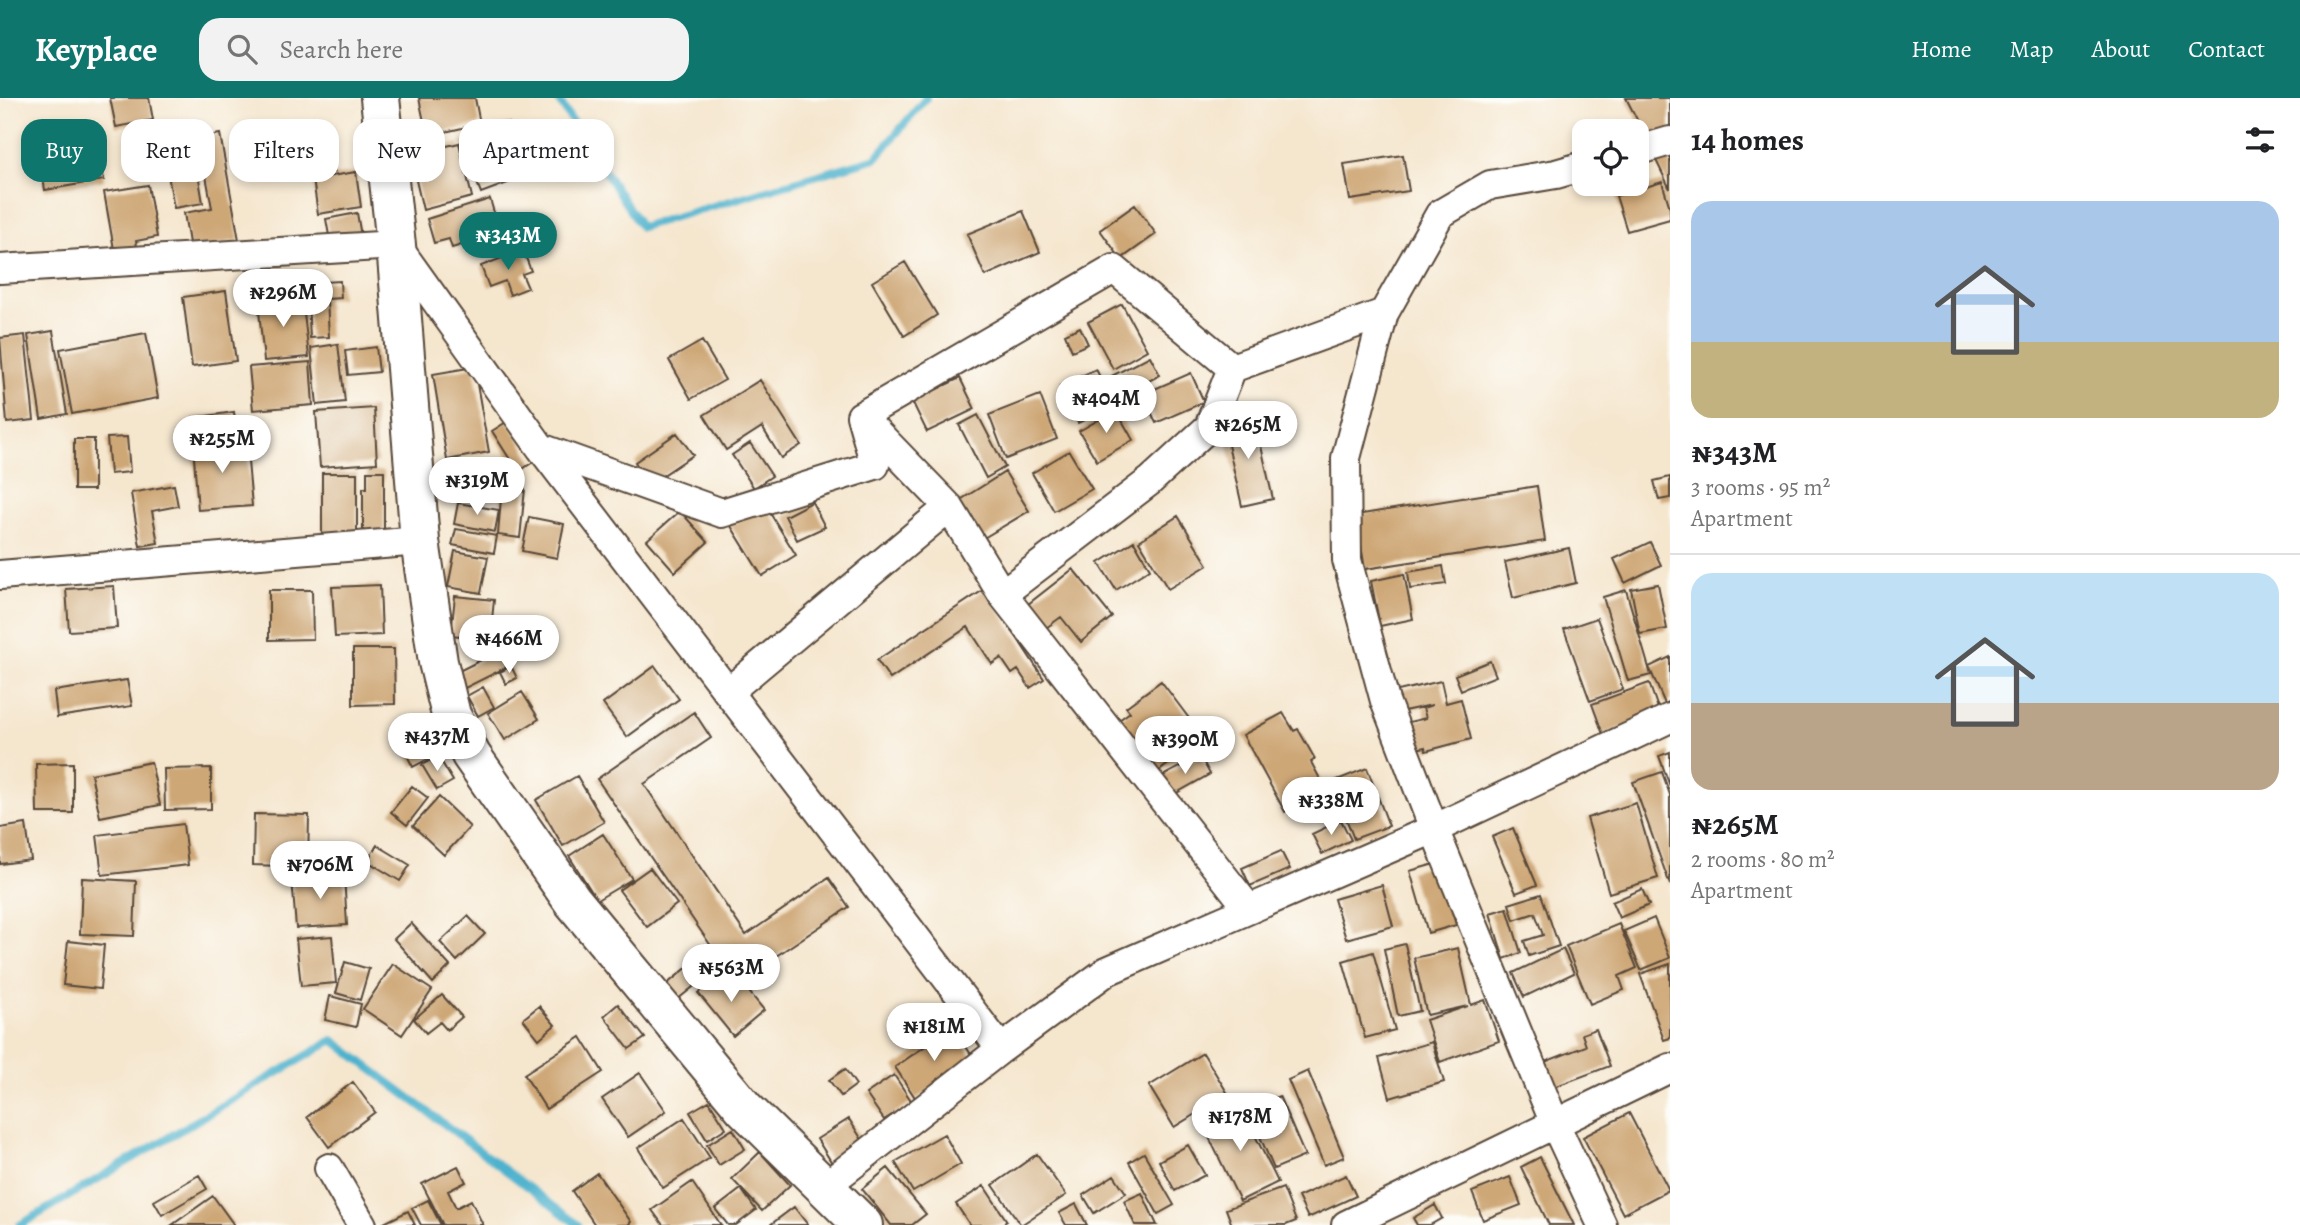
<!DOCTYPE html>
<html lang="en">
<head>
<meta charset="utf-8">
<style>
  :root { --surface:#fff; --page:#f2f2f2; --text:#202124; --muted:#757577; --line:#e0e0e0; --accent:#0f766e }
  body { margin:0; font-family:Alegreya,serif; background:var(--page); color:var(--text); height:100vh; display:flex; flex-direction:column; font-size:26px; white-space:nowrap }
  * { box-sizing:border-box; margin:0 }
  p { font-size:23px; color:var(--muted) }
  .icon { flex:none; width:38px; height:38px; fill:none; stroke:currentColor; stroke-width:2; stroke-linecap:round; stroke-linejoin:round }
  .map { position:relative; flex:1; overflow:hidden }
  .drawer { display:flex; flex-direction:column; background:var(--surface); width:630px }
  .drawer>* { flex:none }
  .banner { position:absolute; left:21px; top:21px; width:665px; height:63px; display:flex; gap:14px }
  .fabs { position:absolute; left:1572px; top:21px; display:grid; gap:14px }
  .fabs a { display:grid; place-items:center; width:77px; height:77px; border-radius:14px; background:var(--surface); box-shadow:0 4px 10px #0003; font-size:35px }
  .price { position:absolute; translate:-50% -60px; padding:0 16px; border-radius:24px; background:#fff; color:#222; font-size:23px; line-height:46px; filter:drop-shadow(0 2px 4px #0008) }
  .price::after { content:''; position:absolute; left:50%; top:42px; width:21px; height:16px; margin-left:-10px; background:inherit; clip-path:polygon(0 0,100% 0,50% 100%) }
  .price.current { background:var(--accent); color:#fff }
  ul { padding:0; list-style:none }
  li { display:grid; align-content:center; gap:14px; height:371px; padding:0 21px }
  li+li { border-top:2px solid var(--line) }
  li span { display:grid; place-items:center; height:217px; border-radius:21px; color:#555 }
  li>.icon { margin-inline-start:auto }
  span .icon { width:126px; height:126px; fill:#fffc; stroke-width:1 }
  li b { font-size:30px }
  h2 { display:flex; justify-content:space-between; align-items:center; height:84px; padding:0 21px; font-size:30px }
  .chip { padding:0 24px; border-radius:21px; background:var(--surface); box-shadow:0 4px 10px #0003; font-size:24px; line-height:63px }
  .chip.current { background:var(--accent); color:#fff }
  header { display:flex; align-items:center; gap:42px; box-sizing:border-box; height:98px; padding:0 35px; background:var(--accent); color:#fff }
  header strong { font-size:33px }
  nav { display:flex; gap:38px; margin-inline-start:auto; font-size:24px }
  .search { width:490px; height:63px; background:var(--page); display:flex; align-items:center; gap:18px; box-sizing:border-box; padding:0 24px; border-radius:21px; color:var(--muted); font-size:26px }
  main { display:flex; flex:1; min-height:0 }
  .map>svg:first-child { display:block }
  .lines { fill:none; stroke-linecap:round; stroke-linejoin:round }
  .stream { stroke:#4eb2cd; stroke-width:8 }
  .building { fill:#cea777 }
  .street-casing { stroke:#574638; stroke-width:32 }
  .secondary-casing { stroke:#574638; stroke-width:42 }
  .street { stroke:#fff; stroke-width:28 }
  .secondary { stroke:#fff; stroke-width:38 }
</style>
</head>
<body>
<header>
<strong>Keyplace</strong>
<div class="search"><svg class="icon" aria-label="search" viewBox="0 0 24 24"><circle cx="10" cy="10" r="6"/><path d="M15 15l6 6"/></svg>Search here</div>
<nav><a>Home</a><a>Map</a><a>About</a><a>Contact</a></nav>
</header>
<main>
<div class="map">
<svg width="1670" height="1127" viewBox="0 0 1670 1127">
  <rect width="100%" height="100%" fill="#fdfcf7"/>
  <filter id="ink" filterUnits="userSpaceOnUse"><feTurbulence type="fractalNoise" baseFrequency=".0143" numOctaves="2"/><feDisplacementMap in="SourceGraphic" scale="14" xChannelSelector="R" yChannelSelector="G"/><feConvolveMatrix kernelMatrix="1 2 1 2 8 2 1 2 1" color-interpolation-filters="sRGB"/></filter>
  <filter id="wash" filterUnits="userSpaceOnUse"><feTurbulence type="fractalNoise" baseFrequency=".00686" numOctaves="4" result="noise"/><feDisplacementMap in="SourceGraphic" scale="28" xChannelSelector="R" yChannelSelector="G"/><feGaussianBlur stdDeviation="1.57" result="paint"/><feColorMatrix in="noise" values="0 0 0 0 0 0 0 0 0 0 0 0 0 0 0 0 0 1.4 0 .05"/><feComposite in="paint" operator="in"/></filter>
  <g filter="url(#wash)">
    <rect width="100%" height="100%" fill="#f5e6ce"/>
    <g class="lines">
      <!-- stream -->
      <path class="stream" d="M557 0 641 129 876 60 926 0
        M20 1127 333 942 578 1127"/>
    </g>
    <g id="blocks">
      <!-- building -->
      <path class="building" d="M110 0H149L153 22 116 29Z
        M419 0H475L480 26 427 38Z
        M1626 0H1670V37L1650 47Z
        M509 25 529 77 481 95 461 44Z
        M155 27 162 67 139 71 132 31Z
        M326 29 334 74 297 81 289 36Z
        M95 33 104 82 45 92 37 43Z
        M191 33 203 105 174 110 161 38Z
        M220 36 239 142 190 151 184 115 212 110 199 40Z
        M459 45 472 99 423 112 410 57Z
        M1665 48 1670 58V91L1652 54Z
        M1403 57 1409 93 1350 102 1344 66Z
        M356 74 361 109 318 116 313 81Z
        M1662 84 1670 110V121L1627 133 1616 98Z
        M148 87 157 139 136 143 138 154 115 157 104 94Z
        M490 101 500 135 452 150 449 141 434 145 427 121Z
        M1135 107 1156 136 1121 161 1100 132Z
        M1023 113 1040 154 985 178 967 136Z
        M357 115 361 138 330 143 326 121Z
        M523 152 531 173 522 176 528 190 510 197 505 183 489 189 481 168Z
        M905 164 937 217 904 238 872 184Z
        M340 183 341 200 327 201 329 239 310 240 307 185Z
        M226 193 236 263 192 269 183 199Z
        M302 198 309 259 264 263 258 203Z
        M1122 206 1147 252 1113 271 1088 224Z
        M1080 229 1088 246 1072 253 1065 236Z
        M53 233 67 316 41 321 28 237Z
        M146 235 158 300 72 316 60 251Z
        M25 237 34 322 7 325 0 240Z
        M702 243 725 282 691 301 669 262Z
        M338 246 345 304 317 307 311 250Z
        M376 249 379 274 348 277 345 253Z
        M1150 258 1160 277 1114 301 1104 282Z
        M310 264 313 307 253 312 249 269Z
        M474 269 489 354 447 362 433 276Z
        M1096 271 1114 308 1078 325 1060 288Z
        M1191 275 1204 304 1156 325 1143 296Z
        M960 280 975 311 927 334 912 303Z
        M760 282 801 347 781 360 762 329 726 352 704 317Z
        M1040 297 1057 341 1006 361 989 317Z
        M374 310 377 365 320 369 316 314Z
        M1116 312 1133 342 1097 363 1079 333Z
        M234 314 237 335 196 341 193 320Z
        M978 317 1005 369 986 380 959 327Z
        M1254 317 1273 401 1242 408 1223 325Z
        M508 323 533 364 518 374 492 333Z
        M677 335 693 357 650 386 635 364Z
        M127 339 130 374 110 376 107 340Z
        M74 341H94V392H74Z
        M246 341 252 408 198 412 193 346Z
        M750 345 772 378 754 390 732 357Z
        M1069 353 1092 391 1054 413 1032 375Z
        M459 370 463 394 450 396 446 372Z
        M367 373H384V434H363V390H367Z
        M1005 374 1029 413 977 444 954 406Z
        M322 375H357V438H322Z
        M1670 379V400L1659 402 1654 383Z
        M174 387 178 408 152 413 158 445 140 448 131 395Z
        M502 388 525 391 520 440 498 437Z
        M1537 388 1545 443 1365 471 1356 417Z
        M812 404 825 429 797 442 785 418Z
        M458 405 499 412 495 434 454 426Z
        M765 407 796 457 762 478 731 428Z
        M680 413 708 444 675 474 647 442Z
        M1178 418 1208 467 1168 491 1139 443Z
        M529 419 564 426 557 460 522 453Z
        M456 431 497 438 494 455 452 447Z
        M1134 443 1150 471 1116 492 1099 465Z
        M1650 444 1661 467 1625 485 1614 461Z
        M1569 450 1576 485 1513 500 1505 464Z
        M455 453 488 459 481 495 448 489Z
        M1443 468 1446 486 1410 491 1408 474Z
        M1073 471 1112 519 1081 544 1061 519 1046 530 1027 507Z
        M1404 476 1413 521 1380 528 1371 483Z
        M1658 486 1667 531 1640 536 1631 491Z
        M380 487 382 537 335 539 332 489Z
        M114 488 117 530 69 533 66 491Z
        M985 491 1044 581 1030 590 1018 572 1012 576 1001 560 992 566 968 529 890 581 877 562Z
        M269 492H312L313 541 269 542Z
        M1626 492 1651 577 1628 583 1603 499Z
        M455 498 494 502 490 541 451 537Z
        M1597 520 1623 591 1590 603 1564 531Z
        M494 539 509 568 461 592 453 576 481 562 474 549Z
        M353 551H394L395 606 353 607Z
        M1670 559V603L1665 606 1649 569Z
        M1490 563 1496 578 1461 592 1455 577Z
        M511 568 517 580 506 586 500 574Z
        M655 568 679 601 627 639 603 606Z
        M127 582 132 608 57 619 54 593Z
        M1161 583 1203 639 1158 674 1119 622 1130 614 1126 609Z
        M1441 583 1446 605 1461 601 1471 641 1426 653 1425 649 1412 652 1405 625 1426 620 1423 610 1432 607 1399 614 1394 594Z
        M1649 585 1660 616 1603 636 1592 606Z
        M483 589 494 609 478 618 467 598Z
        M522 594 539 621 505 642 488 615Z
        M694 614 711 640 644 686 746 837 829 780 849 809 736 885 723 865 673 905 661 891 711 850 720 861 597 681Z
        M1283 615 1294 633 1298 631 1315 661 1311 664 1326 692 1285 714 1243 637Z
        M421 638 432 659 413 669 402 648Z
        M1670 654V688L1659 658Z
        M438 658 453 683 437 692 422 667Z
        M1200 658 1210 676 1171 698 1161 679Z
        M151 664 160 707 100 719 91 676Z
        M73 665V715H37L36 666Z
        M211 670V711L165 712 164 671Z
        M1367 670 1389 728 1354 741 1332 684Z
        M1662 674 1670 697V787L1633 684Z
        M577 678 604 724 563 748 536 702Z
        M412 688 428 700 407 727 391 714Z
        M439 699 470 729 444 757 413 728Z
        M1636 705 1658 780 1609 795 1587 720Z
        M254 716 309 717 308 769 253 767Z
        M1341 722 1351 742 1322 756 1312 736Z
        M26 726 31 762 0 766V730Z
        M183 726 188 767 102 777 97 737Z
        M1513 730 1537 787 1516 795 1492 739Z
        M603 736 632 781 597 802 569 758Z
        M377 747 410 767 400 783 367 763Z
        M1281 753 1290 771 1250 788 1242 770Z
        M1438 765 1456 827 1428 835 1410 773Z
        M650 770 677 806 647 829 619 792Z
        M344 777 347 827 296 830 292 780Z
        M82 780 136 783 134 838 80 836Z
        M1382 787 1393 828 1346 841 1334 801Z
        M1642 791 1649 807 1619 820 1612 804Z
        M1541 796 1559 848 1529 858 1524 843 1543 837 1535 815 1514 822 1509 806Z
        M1507 810 1521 855 1504 861 1490 815Z
        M468 818 485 836 457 863 440 844Z
        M1654 820 1670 860 1641 872 1624 833Z
        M411 825 450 868 433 885 394 841Z
        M1619 826 1637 870 1619 878 1624 892 1590 906 1566 848Z
        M332 838 336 885 301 888 296 841Z
        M68 843 104 847 100 891 63 887Z
        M1405 846 1420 913 1398 918 1384 851Z
        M1458 850 1471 907 1485 902 1499 943 1440 964 1426 922 1468 908 1427 917 1414 860Z
        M1563 851 1574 875 1524 899 1513 875Z
        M1373 854 1395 932 1365 940 1343 863Z
        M345 864 369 871 360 902 336 895Z
        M393 866 432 892 402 937 363 911Z
        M1670 866V940L1664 942 1640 876Z
        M721 876 734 891 741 884 764 912 733 938 698 895Z
        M442 897 462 919 447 932 440 924 426 935 414 921Z
        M330 898 361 906 356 929 325 922Z
        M618 906 645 940 629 951 604 918Z
        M539 908 555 927 539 941 523 921Z
        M953 929 974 961 916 1001 895 969Z
        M1596 931 1610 968 1551 990 1542 965 1586 948 1582 936Z
        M581 939 603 974 546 1011 524 976Z
        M1432 944 1444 984 1390 1000 1379 960Z
        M1203 955 1228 996 1174 1029 1149 988Z
        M845 971 856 987 841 998 829 982Z
        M1308 973 1344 1059 1324 1067 1288 982Z
        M640 975 666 1013 628 1039 602 1001Z
        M894 977 912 1004 884 1022 866 996Z
        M353 984 375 1014 329 1049 307 1019Z
        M1279 998 1305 1058 1274 1071 1248 1011Z
        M709 1003 726 1030 707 1042 690 1014Z
        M1240 1007 1278 1084 1240 1103 1202 1025Z
        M1629 1015 1669 1092 1623 1116 1583 1039Z
        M684 1020 710 1060 663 1090 638 1050Z
        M849 1021 864 1045 832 1065 817 1041Z
        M733 1031 745 1051 719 1067 707 1047Z
        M944 1036 961 1066 913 1094 895 1064Z
        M1188 1047 1205 1077 1175 1093 1159 1063Z
        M760 1054 790 1087 762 1113 732 1081Z
        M1144 1055 1174 1107 1158 1116 1129 1064Z
        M1037 1056 1066 1097 1021 1127 993 1087Z
        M1540 1059 1574 1127H1549L1521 1069Z
        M458 1068 466 1084 448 1093 456 1110 471 1102 483 1127H443L422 1086Z
        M888 1070 926 1116 912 1127H891L862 1091Z
        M597 1075 631 1124 628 1127H595L572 1093Z
        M199 1077 207 1091 162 1117 154 1103Z
        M1114 1077 1126 1095 1094 1115 1083 1097Z
        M1346 1077 1356 1098 1308 1120 1298 1099Z
        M1510 1079 1521 1107 1483 1122 1472 1094Z
        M692 1084 721 1127H663L652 1112Z
        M984 1088 1007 1123 1001 1127H970L956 1106Z
        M1283 1090 1296 1123 1286 1127H1232L1226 1111Z
        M741 1091 756 1112 736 1127H728L715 1111Z
        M1142 1095 1157 1127H1135L1124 1103Z
        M213 1098 234 1127H172Z
        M428 1102 441 1127H421L412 1110Z
        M1076 1106 1087 1127H1066L1059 1115Z
        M1435 1107 1442 1120 1430 1127H1417L1413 1120Z
        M794 1109 808 1127H770Z
        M408 1113 415 1127H380Z"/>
    </g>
  </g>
  <g filter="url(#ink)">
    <use href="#blocks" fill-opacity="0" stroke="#574638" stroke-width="2"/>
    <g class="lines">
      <!-- street casing -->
      <g class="street-casing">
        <path id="street" d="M1636 53 1670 43
          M1584 68 1556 76 1490 87 1440 116 1384 215 1346 360 1347 462 1385 603 1434 731 1555 1026 1602 1127
          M0 171 396 147 541 350 1001 951
          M861 318 1114 171 1232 270
          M541 350 722 415 875 367 861 318 949 409 1002 496 1249 811
          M0 477 420 443
          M1002 496 1150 383 1209 329 1232 270 1384 215
          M728 594 949 409
          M329 1070 362 1127
          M824 1089 1001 951 1107 873 1434 731 1670 620
          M1346 1127 1670 970"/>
      </g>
      <!-- secondary casing -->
      <g class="secondary-casing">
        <path id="secondary" d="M380 0 396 147 420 443 438 564 451 617 471 657 572 802 744 1010 863 1127"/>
      </g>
      <!-- street -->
      <use href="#street" class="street"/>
      <!-- secondary -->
      <use href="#secondary" class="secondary"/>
    </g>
  </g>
</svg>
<div class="fabs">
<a><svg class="icon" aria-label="locate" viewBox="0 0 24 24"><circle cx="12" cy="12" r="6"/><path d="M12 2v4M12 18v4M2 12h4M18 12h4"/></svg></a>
</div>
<b class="price current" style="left:508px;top:174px">₦343M</b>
<b class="price" style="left:283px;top:231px">₦296M</b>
<b class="price" style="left:1106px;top:337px">₦404M</b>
<b class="price" style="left:1248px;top:363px">₦265M</b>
<b class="price" style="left:222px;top:377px">₦255M</b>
<b class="price" style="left:477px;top:419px">₦319M</b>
<b class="price" style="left:509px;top:577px">₦466M</b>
<b class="price" style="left:437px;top:675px">₦437M</b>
<b class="price" style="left:1185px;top:678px">₦390M</b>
<b class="price" style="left:1331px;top:739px">₦338M</b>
<b class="price" style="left:320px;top:803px">₦706M</b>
<b class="price" style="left:731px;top:906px">₦563M</b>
<b class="price" style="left:934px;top:965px">₦181M</b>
<b class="price" style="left:1240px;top:1055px">₦178M</b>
<div class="banner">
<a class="chip current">Buy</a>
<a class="chip">Rent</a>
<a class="chip">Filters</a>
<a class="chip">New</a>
<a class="chip">Apartment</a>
</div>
</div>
<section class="drawer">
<h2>14 homes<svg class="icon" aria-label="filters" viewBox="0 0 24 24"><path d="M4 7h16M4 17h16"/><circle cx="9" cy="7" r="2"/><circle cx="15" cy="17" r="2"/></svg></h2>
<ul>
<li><span style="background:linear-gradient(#a9c7e8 65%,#c2b280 0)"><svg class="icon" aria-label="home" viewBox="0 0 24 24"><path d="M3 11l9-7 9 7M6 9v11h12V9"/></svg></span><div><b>₦343M</b><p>3 rooms · 95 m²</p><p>Apartment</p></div></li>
<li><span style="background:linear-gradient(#bfe0f5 60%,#b9a48a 0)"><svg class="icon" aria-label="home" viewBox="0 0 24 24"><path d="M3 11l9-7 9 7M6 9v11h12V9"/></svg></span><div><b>₦265M</b><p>2 rooms · 80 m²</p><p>Apartment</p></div></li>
</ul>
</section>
</main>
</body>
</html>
